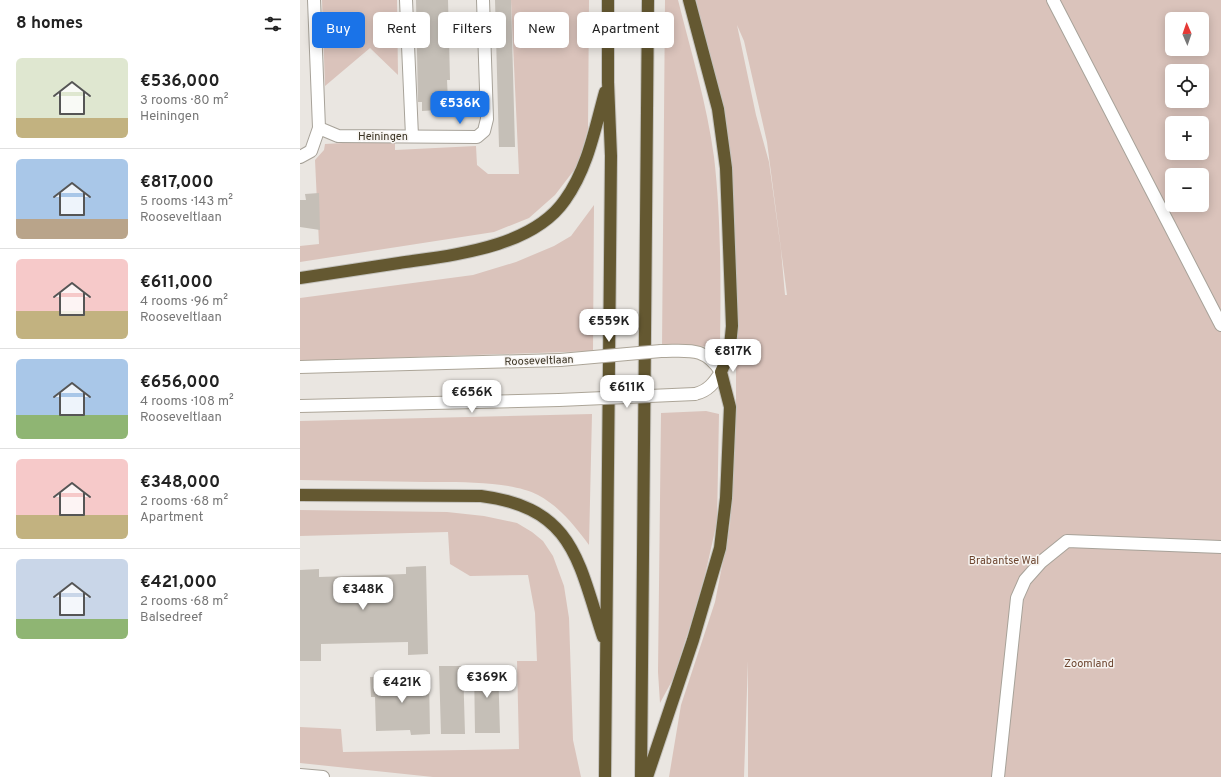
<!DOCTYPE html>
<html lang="en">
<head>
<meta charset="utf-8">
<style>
  :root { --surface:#fff; --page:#f2f2f2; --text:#222; --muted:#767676; --line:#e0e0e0; --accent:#1a73e8 }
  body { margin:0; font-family:Overpass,sans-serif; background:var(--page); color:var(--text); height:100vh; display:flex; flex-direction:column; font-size:15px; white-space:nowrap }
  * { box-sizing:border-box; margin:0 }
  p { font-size:13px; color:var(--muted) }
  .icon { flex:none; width:22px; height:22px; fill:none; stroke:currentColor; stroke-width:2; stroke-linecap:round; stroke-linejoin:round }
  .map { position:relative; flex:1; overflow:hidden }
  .side { display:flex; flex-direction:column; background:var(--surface); width:300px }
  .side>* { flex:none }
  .hud { position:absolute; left:12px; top:12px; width:380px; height:36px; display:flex; gap:8px }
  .needle { width:26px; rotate:358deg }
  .controls { position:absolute; left:865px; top:12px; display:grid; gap:8px }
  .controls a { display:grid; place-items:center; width:44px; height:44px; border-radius:6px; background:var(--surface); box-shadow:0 2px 10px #0003; font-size:20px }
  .price { position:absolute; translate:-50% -34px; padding:0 9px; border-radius:8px; background:#fff; color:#222; font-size:13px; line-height:26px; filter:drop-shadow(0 1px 2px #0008) }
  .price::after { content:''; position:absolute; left:50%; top:24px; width:12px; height:9px; margin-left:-6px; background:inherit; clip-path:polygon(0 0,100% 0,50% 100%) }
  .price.selected { background:var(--accent); color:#fff }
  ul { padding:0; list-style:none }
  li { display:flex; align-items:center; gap:12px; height:100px; padding:0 16px }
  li+li { border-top:1px solid var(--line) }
  li span { display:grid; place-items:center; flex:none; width:112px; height:80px; border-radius:6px; color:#555 }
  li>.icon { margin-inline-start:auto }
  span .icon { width:48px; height:48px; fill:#fffc; stroke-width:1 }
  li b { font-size:17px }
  h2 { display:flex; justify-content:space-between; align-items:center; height:48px; padding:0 16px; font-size:17px }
  .chip { padding:0 14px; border-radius:6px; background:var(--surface); box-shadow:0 2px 10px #0003; font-size:14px; line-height:36px }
  .chip.selected { background:var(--accent); color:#fff }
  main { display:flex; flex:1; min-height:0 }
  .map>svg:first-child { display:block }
  .green { fill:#dac3bb; fill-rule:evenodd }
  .building { fill:#c5bfb7 }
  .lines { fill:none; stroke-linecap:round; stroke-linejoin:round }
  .pedestrian-casing { stroke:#a7a299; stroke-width:14 }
  .minor-casing { stroke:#a7a299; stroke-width:14 }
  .secondary-casing { stroke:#aca598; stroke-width:14 }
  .motorway-casing { stroke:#c4c2bd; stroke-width:14 }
  .pedestrian { stroke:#fff; stroke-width:12 }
  .minor { stroke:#fff; stroke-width:12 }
  .secondary { stroke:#fff; stroke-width:12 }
  .motorway { stroke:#645831; stroke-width:12 }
  .secondary-bridge-casing { stroke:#aca598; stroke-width:14; stroke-linecap:butt }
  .secondary-bridge { stroke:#fff; stroke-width:12 }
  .labels { text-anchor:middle; stroke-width:3; stroke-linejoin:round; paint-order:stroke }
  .street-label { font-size:11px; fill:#3a3323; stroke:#f7f4f1 }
  .park-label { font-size:11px; fill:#6d4630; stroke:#f7f4f1 }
</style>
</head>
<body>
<main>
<section class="side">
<h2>8 homes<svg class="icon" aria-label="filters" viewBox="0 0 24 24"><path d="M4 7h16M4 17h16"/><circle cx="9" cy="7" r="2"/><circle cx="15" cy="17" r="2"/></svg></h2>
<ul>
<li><span style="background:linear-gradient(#dfe7d0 75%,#c2b280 0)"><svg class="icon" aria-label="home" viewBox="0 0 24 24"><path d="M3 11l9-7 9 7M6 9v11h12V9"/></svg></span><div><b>€536,000</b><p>3 rooms · 80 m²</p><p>Heiningen</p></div></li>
<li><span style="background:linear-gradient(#a9c7e8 75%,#b9a48a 0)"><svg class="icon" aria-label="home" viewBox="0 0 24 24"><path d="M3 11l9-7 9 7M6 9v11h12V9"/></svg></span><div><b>€817,000</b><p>5 rooms · 143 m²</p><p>Rooseveltlaan</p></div></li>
<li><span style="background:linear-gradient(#f6c9c9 65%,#c2b280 0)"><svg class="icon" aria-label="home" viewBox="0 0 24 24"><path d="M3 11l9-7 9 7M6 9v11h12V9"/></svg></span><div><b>€611,000</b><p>4 rooms · 96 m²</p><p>Rooseveltlaan</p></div></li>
<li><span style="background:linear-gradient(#a9c7e8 70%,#8fb573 0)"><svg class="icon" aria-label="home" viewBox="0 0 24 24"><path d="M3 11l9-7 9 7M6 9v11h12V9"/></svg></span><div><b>€656,000</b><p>4 rooms · 108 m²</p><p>Rooseveltlaan</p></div></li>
<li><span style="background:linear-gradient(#f6c9c9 70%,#c2b280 0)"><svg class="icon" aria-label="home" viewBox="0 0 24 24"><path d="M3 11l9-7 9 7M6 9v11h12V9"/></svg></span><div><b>€348,000</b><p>2 rooms · 68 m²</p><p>Apartment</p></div></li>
<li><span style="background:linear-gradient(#c9d6e8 75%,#8fb573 0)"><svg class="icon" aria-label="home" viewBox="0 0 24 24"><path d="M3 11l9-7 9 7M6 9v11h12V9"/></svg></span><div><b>€421,000</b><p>2 rooms · 68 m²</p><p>Balsedreef</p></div></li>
</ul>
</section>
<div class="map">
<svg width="921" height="777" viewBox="0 0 921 777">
  <rect width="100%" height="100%" fill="#eae6e1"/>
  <!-- green -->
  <path class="green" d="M22 0H97L98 75 70 48 25 86Z
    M211 0H289L288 129 278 165 255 195 229 218 194 232 0 262V246L19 244 15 160 24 150 25 144 95 140V150L176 146 177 165 188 174H219Z
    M365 0H378C391 52 407 104 414 157 421 216 421 286 420 346L362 348Z
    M396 0H921V777H448V661L444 777H369L381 705 415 602 430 525 436 420V342L415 81ZM872 19H902V49H872ZM437 25 444 41 467 142 487 295H485L481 250 469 162 456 115ZM872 71H902V101H872ZM872 123H902V153H872ZM872 175H902V205H872Z
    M294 205 293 351 0 361V298L173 275 216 262 254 246 271 236Z
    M406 411 419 414 417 522 405 575 391 623 373 679 360 703 358 672 361 413Z
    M292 414 289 545C275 526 260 507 238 495 211 481 158 482 127 482 85 481 42 481 0 480V421Z
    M0 510 147 512 184 516 217 523 232 532 243 541 253 556 264 586 269 618 273 740 281 777H133L0 763V727L41 729 43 752 219 749 217 661H237L235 613 228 575 170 576 150 564 148 532 0 536Z"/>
  <!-- building -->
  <path class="building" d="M116 0H148L150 80H147L148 101H137V110L122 111V102H118Z
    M195 0H211L215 147H199Z
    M19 193 20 230 0 227V200H6L5 194Z
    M126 566 128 654 108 655V642L21 644V661H0V570L19 569V577L106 574V567Z
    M198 665 200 733H175L174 666Z
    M139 666H163L165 734H141Z
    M129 676 130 734 111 735 110 730 76 731 75 697H71L70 677Z"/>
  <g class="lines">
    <!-- pedestrian casing -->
    <g class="pedestrian-casing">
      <path id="pedestrian" d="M106 0 112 136"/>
    </g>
    <!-- minor casing -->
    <g class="minor-casing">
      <path id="minor" d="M753 0 921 325
        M19 128 38 136 177 137 184 131 187 119 183 0
        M0 157 11 151 19 128 14 0
        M0 775 23 777
        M698 777 717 598 725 580 741 562 767 541 921 547"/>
    </g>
    <!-- secondary casing -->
    <g class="secondary-casing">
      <path id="secondary" d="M361 351C388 351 405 346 421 372 414 383 408 391 395 394
        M0 367 260 360
        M0 406 259 400"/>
    </g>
    <!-- motorway casing -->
    <g class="motorway-casing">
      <path id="motorway" d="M0 278C33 273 66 268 99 263 152 255 232 248 265 200 288 168 295 128 305 92
        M0 495 181 496C274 508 278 561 303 637
        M305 777 311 156 308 82V0
        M341 777 348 0
        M347 777 393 640 420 548 426 498 430 407 421 372C429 357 431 342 432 326L426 168 418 109 389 0"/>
    </g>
    <!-- pedestrian -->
    <use href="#pedestrian" class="pedestrian"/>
    <!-- minor -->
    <use href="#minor" class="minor"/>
    <!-- secondary -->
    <use href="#secondary" class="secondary"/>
    <!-- motorway -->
    <use href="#motorway" class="motorway"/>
    <!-- secondary-bridge casing -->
    <g class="secondary-bridge-casing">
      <path id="secondary-bridge" d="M260 360 361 351
        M259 400 395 394"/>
    </g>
    <!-- secondary-bridge -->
    <use href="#secondary-bridge" class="secondary-bridge"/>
  </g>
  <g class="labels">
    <!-- street labels -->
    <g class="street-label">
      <text x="83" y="140">Heiningen</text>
      <text transform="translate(239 360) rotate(-2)" y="4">Rooseveltlaan</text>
    </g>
    <!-- park labels -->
    <g class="park-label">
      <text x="704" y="564">Brabantse Wal</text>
      <text x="789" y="667">Zoomland</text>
    </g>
  </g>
</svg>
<div class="controls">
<a><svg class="needle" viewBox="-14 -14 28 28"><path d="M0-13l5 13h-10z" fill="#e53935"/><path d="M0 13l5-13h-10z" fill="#767676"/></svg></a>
<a><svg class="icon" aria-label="locate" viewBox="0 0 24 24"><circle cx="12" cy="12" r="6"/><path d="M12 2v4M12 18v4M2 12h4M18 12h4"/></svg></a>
<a>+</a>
<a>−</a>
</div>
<b class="price selected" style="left:160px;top:125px">€536K</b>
<b class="price" style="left:309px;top:343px">€559K</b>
<b class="price" style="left:433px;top:373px">€817K</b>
<b class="price" style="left:327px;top:409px">€611K</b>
<b class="price" style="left:172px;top:414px">€656K</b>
<b class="price" style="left:63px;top:611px">€348K</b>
<b class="price" style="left:187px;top:699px">€369K</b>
<b class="price" style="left:102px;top:704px">€421K</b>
<div class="hud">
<a class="chip selected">Buy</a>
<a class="chip">Rent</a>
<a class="chip">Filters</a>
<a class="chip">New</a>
<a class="chip">Apartment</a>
</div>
</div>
</main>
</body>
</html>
